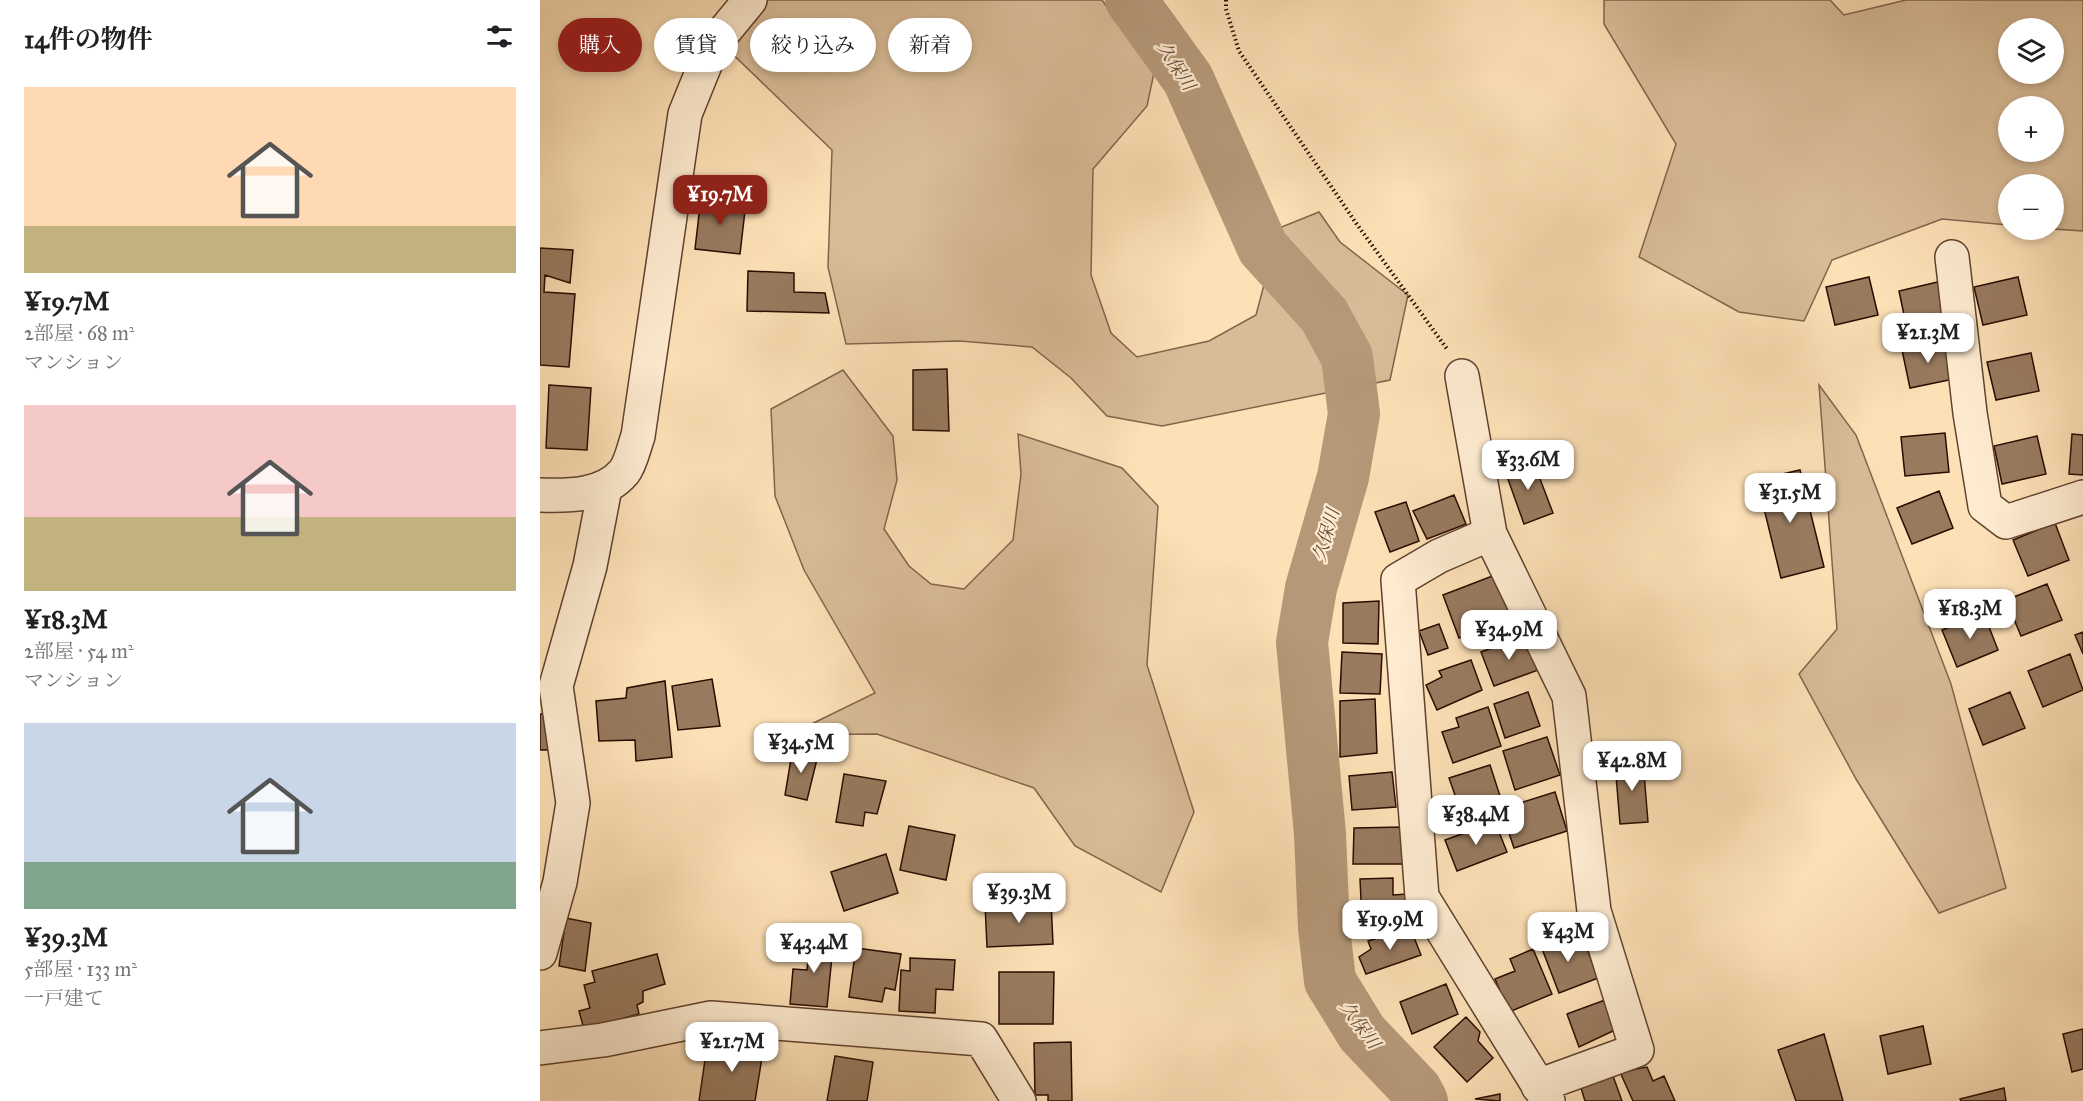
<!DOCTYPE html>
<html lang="ja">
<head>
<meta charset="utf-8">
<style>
  :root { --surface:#fff; --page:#f2f2f2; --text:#202124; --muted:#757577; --accent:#8f2418 }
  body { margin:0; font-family:"IM FELL Great Primer","Noto Serif JP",serif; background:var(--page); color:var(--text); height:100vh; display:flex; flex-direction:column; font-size:22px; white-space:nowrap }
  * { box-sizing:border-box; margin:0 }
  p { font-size:20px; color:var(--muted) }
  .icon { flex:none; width:33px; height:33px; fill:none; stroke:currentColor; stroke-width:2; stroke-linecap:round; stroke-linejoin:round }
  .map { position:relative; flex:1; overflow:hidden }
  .drawer { display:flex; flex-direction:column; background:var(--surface); width:540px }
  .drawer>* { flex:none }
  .hud { position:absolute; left:18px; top:18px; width:570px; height:54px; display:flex; gap:12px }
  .controls { position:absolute; left:1458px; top:18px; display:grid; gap:12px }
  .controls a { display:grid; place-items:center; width:66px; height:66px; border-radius:50%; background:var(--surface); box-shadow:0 3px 9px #0003; font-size:30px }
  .price { position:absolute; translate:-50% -51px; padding:0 14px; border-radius:12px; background:#fff; color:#222; font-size:20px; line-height:39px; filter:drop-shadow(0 2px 3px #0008) }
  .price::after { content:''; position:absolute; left:50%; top:36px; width:18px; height:14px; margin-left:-9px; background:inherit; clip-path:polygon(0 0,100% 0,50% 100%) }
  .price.selected { background:var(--accent); color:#fff }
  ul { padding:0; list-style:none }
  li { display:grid; align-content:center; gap:12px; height:318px; padding:0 24px }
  li span { display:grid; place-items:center; height:186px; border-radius:0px; color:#555 }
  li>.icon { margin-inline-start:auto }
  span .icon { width:108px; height:108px; fill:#fffc; stroke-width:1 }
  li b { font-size:26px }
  h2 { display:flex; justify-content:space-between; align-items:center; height:72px; padding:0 24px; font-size:26px }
  .pill { padding:0 21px; border-radius:27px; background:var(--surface); box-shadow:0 3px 9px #0003; font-size:21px; line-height:54px }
  .pill.selected { background:var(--accent); color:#fff }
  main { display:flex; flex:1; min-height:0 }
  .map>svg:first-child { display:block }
  .green { fill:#d9bc97; stroke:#82644c; stroke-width:1.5; fill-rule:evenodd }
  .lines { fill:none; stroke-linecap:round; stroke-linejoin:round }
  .river { stroke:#b59878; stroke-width:52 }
  .building { fill:#987a5f; stroke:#2a0c00; stroke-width:1.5 }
  .street-casing { stroke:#5f412e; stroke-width:36 }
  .path { stroke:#2a0c00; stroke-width:4; stroke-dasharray:1.5 3; stroke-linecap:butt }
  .street { stroke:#feebd0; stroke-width:33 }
  .labels { text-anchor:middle; stroke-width:4.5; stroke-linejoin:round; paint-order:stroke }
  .water-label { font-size:18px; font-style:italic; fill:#694b36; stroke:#feebd0 }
</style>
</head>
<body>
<main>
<section class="drawer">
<h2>14件の物件<svg class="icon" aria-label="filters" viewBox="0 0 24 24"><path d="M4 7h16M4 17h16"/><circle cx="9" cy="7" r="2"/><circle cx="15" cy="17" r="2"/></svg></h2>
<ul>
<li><span style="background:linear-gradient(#ffd9b3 75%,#c2b280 0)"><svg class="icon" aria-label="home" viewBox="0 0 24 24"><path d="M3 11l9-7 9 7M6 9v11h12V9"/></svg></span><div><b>¥19.7M</b><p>2部屋 · 68 m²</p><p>マンション</p></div></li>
<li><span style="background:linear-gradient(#f6c9c9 60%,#c2b280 0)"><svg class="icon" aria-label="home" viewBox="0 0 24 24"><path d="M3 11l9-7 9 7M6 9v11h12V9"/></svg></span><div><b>¥18.3M</b><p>2部屋 · 54 m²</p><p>マンション</p></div></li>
<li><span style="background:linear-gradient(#c9d6e8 75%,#7fa58c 0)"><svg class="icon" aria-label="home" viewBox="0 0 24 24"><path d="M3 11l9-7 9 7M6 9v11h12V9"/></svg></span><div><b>¥39.3M</b><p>5部屋 · 133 m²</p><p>一戸建て</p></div></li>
</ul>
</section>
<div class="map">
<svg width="1543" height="1101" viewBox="0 0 1543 1101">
  <rect width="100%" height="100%" fill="#fde0b6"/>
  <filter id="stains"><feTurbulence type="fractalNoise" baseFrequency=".00333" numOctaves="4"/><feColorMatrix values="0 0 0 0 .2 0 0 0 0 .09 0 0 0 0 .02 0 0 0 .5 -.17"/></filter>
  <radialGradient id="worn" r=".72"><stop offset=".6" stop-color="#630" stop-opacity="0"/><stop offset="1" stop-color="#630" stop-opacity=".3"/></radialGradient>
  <!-- green -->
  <path class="green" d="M220 0H562L614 73 607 106 553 169 551 275 571 333 597 357 669 341 716 315 739 228 779 212 800 242 868 295 850 380 622 426 567 416 531 378 492 347 420 341 306 344 288 267 292 150 177 39Z
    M1064 0H1290L1304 15 1366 0H1543V231L1514 229V184H1468V225L1402 219 1292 260 1264 321 1199 312 1099 257 1136 144 1064 24ZM1514 28V74H1468V28ZM1514 106V152H1468V106Z
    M303 370 353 436 357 480 344 529 369 566 391 584 424 589 473 540 481 474 478 434 582 468 618 506 607 665 654 812 621 892 535 846 494 788 337 734 249 735 335 693 264 570 235 496 231 409Z
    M1279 385 1316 435 1411 684 1466 888 1399 913 1316 779 1259 674 1297 629Z"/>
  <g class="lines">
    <!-- river -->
    <path class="river" d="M591 0 648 79 723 248 784 315 807 357 814 414 803 477 771 588 762 642 780 834 784 928 790 981 822 1033 876 1090 882 1101"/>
  </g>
  <!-- building -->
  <path class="building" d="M161 197 206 202 200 254 155 249Z
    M0 248 33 250 30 283 5 275 4 292 35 294 29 367 0 365Z
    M208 271 254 273V292L285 293 289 313 207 311Z
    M1329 277 1338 315 1295 325 1286 287Z
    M1478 277 1487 315 1443 325 1434 287Z
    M1402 281 1411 319 1367 329 1359 291Z
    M1405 340 1414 379 1370 388 1362 350Z
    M1491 353 1499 391 1456 400 1447 362Z
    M407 369 409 431 373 430V370Z
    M9 385 51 388 47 450 6 448Z
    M1405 433 1409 472 1365 476 1361 437Z
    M1532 434 1543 435V475L1529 474Z
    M1497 436 1506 474 1462 484 1454 446Z
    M992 458 1013 513 984 524 964 468Z
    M1260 470 1284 567 1241 578 1217 480Z
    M1399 491 1413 528 1372 544 1357 508Z
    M914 495 926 524 887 539 873 511Z
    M866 502 879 541 850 552 835 512Z
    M1515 523 1529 560 1488 576 1473 540Z
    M955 575 971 618 919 638 903 595Z
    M1507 584 1522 620 1481 636 1466 600Z
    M839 601 838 644 803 643V603Z
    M1444 614 1458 650 1417 667 1402 630Z
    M899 624 908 648 888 655 879 631Z
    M1543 632V654L1535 635Z
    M985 636 998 670 954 686 941 652Z
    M802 652 842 654 840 694 800 693Z
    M1530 654 1543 690 1503 707 1488 671Z
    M931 660 942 690 897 710 886 685 902 677 899 671Z
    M172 679 180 726 138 730 132 686Z
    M125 681 132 757 96 761 95 740 59 741 56 701 86 698 87 688Z
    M988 692 1000 726 965 738 954 704Z
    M1470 692 1485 728 1443 745 1429 709Z
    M835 699 837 753 800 757V701Z
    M948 707 961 746 913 763 902 732 919 727 916 718Z
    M0 714H10L11 750H0Z
    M1007 737 1020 775 975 790 963 751Z
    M253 747 278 755 267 800 245 795Z
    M1103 761 1108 822 1080 824 1075 763Z
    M950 765 961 799 921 812 909 778Z
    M852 772 856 807 812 810 809 776Z
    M304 774 346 781 337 814 325 812 323 826 296 822Z
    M1015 792 1027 831 974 848 961 809Z
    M955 822 967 852 917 871 905 840Z
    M369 826 415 835 406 880 360 870Z
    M863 827V864H813L814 828Z
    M346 854 358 893 304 911 291 872Z
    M853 878V895L867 894 868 919 822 921 820 879Z
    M511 901 513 944 447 947 445 904Z
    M26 918 51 923 45 971 19 966Z
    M870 927 881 955 826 974 819 957 831 949 828 941Z
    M1021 932 1027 947 1044 941 1058 978 1019 993 999 941Z
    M271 934 294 936 287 1007 250 1004 253 969 267 970Z
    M316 948 361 954 355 990 345 988 342 1002 309 997Z
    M993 949 1012 994 969 1012 955 979 975 971 970 959Z
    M117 954 125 984 103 991V1002L97 1005 99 1014 44 1029 39 1011 50 1008 44 985 55 982 52 971Z
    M370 958 415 960 413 990 396 989 395 1013 359 1011 361 970 370 971Z
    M459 972H514L513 1024H459Z
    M906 984 918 1014 872 1034 860 1002Z
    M1065 1000 1075 1030 1039 1047 1027 1014Z
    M926 1017 940 1032 938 1041 953 1058 927 1082 894 1047Z
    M1383 1026 1391 1064 1348 1074 1340 1036Z
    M1543 1029V1069L1532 1072 1523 1034Z
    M1284 1034 1303 1101H1256L1238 1050Z
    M188 1040 224 1045 215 1101H159L167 1046 187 1049Z
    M531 1042 532 1101H508V1095H495L494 1043Z
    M295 1056 333 1062 327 1101H287Z
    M1107 1067 1113 1081 1124 1076 1135 1101H1093L1080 1072Z
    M1073 1076 1082 1101H1045L1041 1088Z
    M1464 1088 1466 1101H1421L1420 1099Z
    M960 1094V1101L935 1099Z"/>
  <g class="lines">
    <!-- street casing -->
    <g class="street-casing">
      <path id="street" d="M1412 257 1430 413 1445 506 1466 522 1543 497
        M922 376 950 534 1029 696 1054 911 1097 1050 998 1086
        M0 495C29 496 64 496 84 472 91 463 94 447 98 436L145 114 173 45 210 0
        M950 534 899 556 858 580 882 897 1008 1101
        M0 953 20 882 33 803 16 686 50 566 65 488
        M0 1048 63 1040 171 1018 441 1039 479 1101"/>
    </g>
    <!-- path -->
    <path class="path" d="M686 0V9L699 51 816 223 907 349"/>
    <!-- street -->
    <use href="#street" class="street"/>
  </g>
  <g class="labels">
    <!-- water labels -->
    <g class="water-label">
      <text transform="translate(636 66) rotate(57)" y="6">久保川</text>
      <text transform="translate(786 535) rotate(-74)" y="6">久保川</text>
      <text transform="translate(820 1025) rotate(54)" y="6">久保川</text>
    </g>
  </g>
  <rect width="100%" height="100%" filter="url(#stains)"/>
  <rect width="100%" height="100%" fill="url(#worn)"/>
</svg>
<div class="controls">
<a><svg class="icon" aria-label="layers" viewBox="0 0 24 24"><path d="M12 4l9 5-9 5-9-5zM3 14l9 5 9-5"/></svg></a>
<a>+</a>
<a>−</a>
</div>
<b class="price selected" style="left:180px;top:226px">¥19.7M</b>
<b class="price" style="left:1388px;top:364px">¥21.3M</b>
<b class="price" style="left:988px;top:491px">¥33.6M</b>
<b class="price" style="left:1250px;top:524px">¥31.5M</b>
<b class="price" style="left:1430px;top:640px">¥18.3M</b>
<b class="price" style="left:969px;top:661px">¥34.9M</b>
<b class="price" style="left:261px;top:774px">¥34.5M</b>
<b class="price" style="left:1092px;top:792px">¥42.8M</b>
<b class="price" style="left:936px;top:846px">¥38.4M</b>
<b class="price" style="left:479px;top:924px">¥39.3M</b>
<b class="price" style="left:850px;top:951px">¥19.9M</b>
<b class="price" style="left:1028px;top:963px">¥43M</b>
<b class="price" style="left:274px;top:974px">¥43.4M</b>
<b class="price" style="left:192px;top:1073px">¥21.7M</b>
<div class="hud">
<a class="pill selected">購入</a>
<a class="pill">賃貸</a>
<a class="pill">絞り込み</a>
<a class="pill">新着</a>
</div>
</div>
</main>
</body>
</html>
